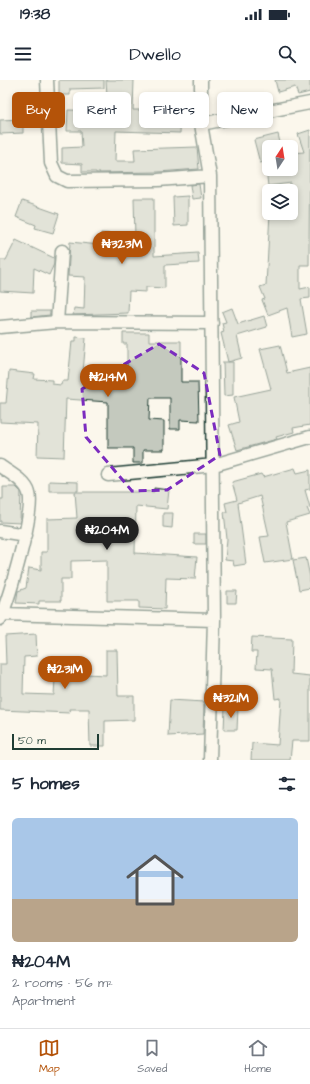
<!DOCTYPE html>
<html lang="en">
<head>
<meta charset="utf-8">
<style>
  :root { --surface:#fff; --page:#f6f6f7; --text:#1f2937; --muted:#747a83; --line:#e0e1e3; --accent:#b45309 }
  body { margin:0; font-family:"Architects Daughter",sans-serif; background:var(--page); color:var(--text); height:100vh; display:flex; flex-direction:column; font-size:15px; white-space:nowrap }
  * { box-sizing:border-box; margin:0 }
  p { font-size:13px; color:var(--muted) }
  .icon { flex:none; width:22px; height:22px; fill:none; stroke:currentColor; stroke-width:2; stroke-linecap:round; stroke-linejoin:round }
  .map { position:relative; height:680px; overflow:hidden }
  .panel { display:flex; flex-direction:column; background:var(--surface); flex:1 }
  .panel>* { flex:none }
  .hud { position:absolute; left:12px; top:12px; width:286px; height:36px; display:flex; gap:8px }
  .needle { width:26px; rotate:12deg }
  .fabs { position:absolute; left:262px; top:60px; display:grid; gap:8px }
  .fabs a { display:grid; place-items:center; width:36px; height:36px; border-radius:6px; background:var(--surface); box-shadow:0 2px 6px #0003; font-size:20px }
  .scale { position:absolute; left:12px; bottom:10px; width:87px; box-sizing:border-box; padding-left:4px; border:2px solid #1f3d34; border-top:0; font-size:11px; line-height:14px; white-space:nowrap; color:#1f3d34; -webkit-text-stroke:3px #fbf7ec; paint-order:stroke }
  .price { position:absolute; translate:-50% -34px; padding:0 9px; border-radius:14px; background:var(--accent); color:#fff; font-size:13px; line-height:26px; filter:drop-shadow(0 1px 2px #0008) }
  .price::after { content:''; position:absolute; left:50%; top:24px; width:12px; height:9px; margin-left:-6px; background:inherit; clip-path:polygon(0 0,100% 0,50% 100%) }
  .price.active { background:#222; color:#fff }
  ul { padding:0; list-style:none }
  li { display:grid; align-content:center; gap:8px; height:212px; padding:0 12px }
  li span { display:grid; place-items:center; height:124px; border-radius:6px; color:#555 }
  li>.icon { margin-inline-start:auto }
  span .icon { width:72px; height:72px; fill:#fffc; stroke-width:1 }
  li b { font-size:17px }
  h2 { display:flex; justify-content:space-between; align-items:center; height:48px; padding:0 12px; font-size:17px }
  .pill { padding:0 14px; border-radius:6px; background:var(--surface); box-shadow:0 2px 6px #0003; font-size:14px; line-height:36px }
  .pill.active { background:var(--accent); color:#fff }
  .status { display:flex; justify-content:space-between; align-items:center; height:28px; padding:0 20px; background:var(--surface); direction:ltr }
  .status svg { height:11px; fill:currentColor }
  header { display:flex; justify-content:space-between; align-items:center; height:52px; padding:0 12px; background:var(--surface); font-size:18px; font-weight:600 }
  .dock { display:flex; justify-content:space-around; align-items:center; height:56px; border-top:1px solid var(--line); background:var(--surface); font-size:11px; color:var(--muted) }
  .dock a { display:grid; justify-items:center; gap:2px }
  .dock .active { color:var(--accent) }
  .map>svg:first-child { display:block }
  .building { fill:#c4c9be; stroke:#1f3d34 }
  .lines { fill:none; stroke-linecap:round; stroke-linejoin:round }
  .street-casing { stroke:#1f3d34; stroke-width:15 }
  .street { stroke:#fbf7ec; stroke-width:12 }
  .marked { fill:none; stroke:#7b2cbf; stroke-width:3; stroke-dasharray:8 5; stroke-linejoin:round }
</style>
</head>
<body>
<div class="status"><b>19:38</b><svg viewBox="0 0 49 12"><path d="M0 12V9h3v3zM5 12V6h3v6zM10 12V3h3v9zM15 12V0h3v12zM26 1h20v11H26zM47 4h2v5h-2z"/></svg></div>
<header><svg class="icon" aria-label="menu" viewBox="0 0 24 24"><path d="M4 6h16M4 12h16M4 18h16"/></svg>Dwello<svg class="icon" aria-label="search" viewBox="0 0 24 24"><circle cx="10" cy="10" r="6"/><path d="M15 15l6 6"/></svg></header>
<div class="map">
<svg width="310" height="680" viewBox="0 0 310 680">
  <rect width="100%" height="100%" fill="#fbf7ec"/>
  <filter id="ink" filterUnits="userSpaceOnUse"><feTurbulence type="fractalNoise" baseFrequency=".025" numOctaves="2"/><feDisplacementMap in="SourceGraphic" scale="8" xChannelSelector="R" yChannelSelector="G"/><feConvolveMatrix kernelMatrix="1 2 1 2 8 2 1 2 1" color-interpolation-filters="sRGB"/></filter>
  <g filter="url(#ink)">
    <!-- building -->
    <path class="building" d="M59 0H104V8L70 9V15H59Z
      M106 0H134L133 30H181L180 53 116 51 115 81H135L134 69 197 67 199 89 158 92 96 93V92H82V84L62 83V68L82 67 81 51H67L68 30 108 31Z
      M275 0H310V12L298 15 295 7 278 12Z
      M23 39V53L0 54V40Z
      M310 50 309 185H300V209L310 207V218L301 219 307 254 292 257 287 228 268 235 262 220 265 219 260 207 266 205 270 133H291V103L268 106 266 89H293L292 73 304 72 298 54Z
      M278 54 281 67H269V81L260 83 254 60Z
      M199 104 201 118 192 119 190 105Z
      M188 116V145L174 146 173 117Z
      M134 118H154V176L198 173 199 183 165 185V208L146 207V212L129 211 128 233 73 235 74 228 84 229 85 197 68 196 70 162 100 165 101 153 116 154V157L135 158Z
      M22 121 59 134 53 153 35 148 36 145 16 137Z
      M16 160 54 178V184L49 195 34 188 33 213 0 211V180H6Z
      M232 228 238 244 264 236 267 247 237 256 242 278 228 282 221 253 224 252 222 243 226 242 222 232Z
      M31 231H50V235L31 237Z
      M123 253H149V261H181V302H198L199 341 180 340V349H170V318H150L149 340 164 341V370H143V383H133V368H108V322L66 319 64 377 37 376 38 344 0 342V323H6L9 291 35 294 34 299 52 300V304L61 305 62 301H68L72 261H76V257L86 258 82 304 119 305V298L127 299V264H123Z
      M280 265 287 293 310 288V345L293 348 294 352 276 357 277 359 237 370 229 345 239 342 234 317 271 309 260 269Z
      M223 282H233V315L224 316Z
      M295 388 297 393 310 390V409L305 410 310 427 307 428 310 435 286 442 293 479 265 483 260 457 269 456 260 416 238 423 246 484 234 486 233 481 225 480 227 459 224 432H227L225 423 237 420 232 402 261 394 263 397Z
      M49 401 78 402V411H49Z
      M3 407H16L21 412 20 443 0 442V419H3Z
      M154 408 169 410 167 429 136 426 135 473 197 477 195 499 166 498 165 529 139 528V521H107V480L71 481V499H61V521H39V524L16 523 18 511 26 508 29 488 41 490V472H47V439L77 438 75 412H154Z
      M163 433H173L172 448 163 447Z
      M194 454H206V464H194Z
      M306 478 310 497V508L299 510 293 480Z
      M227 511H237L236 523H227Z
      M36 554 37 576 24 577 23 614 54 615 55 598 72 600V588H87L86 594 106 595V570H117L118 616H134V640L105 641V666H90L89 629H69L70 633 0 630V584H6L5 556Z
      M252 557 292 559 291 594 310 596V661H292L290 680H251L252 663 278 665 281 618 275 619 272 589 256 588 257 572H251Z
      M170 620 204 622 203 654 168 656Z
      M225 627 238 628 237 650H224Z"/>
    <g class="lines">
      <!-- street casing -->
      <g class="street-casing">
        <path id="street" d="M47 0 51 83 57 96 67 101 158 100 210 96
          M201 0V44L210 96 211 200 214 540 210 680
          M201 44 310 23
          M57 242 62 171
          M0 247 57 242 212 243
          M0 386C9 393 26 401 29 413 35 432 9 518 0 539
          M108 395 214 385 310 357
          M0 451 26 455
          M2 534 214 540"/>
      </g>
      <!-- street -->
      <use href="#street" class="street"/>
    </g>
  </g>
  <!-- marked area -->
  <path d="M0 0H310V680H0ZM159 264 204 293 220 375 167 410 132 411 86 357 82 309Z" fill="#fbf7ec" fill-opacity=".55" fill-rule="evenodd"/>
  <path class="marked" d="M159 264 204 293 220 375 167 410 132 411 86 357 82 309Z"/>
</svg>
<div class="fabs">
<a><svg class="needle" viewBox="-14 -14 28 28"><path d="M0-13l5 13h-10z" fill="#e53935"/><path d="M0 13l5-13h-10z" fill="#747a83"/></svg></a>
<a><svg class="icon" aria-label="layers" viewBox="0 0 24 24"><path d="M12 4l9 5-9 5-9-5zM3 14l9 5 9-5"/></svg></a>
</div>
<div class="scale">50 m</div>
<b class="price" style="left:122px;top:185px">₦323M</b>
<b class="price" style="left:108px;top:318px">₦214M</b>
<b class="price active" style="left:107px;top:471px">₦204M</b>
<b class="price" style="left:65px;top:610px">₦231M</b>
<b class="price" style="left:231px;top:639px">₦321M</b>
<div class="hud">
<a class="pill active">Buy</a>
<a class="pill">Rent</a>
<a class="pill">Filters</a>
<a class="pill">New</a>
</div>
</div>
<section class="panel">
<h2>5 homes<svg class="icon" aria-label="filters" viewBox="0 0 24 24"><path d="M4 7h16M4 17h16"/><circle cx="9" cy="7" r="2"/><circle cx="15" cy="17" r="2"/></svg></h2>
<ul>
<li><span style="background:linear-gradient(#a9c7e8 65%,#b9a48a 0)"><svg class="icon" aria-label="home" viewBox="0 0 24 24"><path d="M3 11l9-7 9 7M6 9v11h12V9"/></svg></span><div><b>₦204M</b><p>2 rooms · 56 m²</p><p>Apartment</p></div></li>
</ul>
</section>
<nav class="dock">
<a class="active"><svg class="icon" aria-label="map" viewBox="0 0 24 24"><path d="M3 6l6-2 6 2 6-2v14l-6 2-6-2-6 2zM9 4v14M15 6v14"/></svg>Map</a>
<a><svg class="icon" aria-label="saved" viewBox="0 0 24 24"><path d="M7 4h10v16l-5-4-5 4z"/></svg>Saved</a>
<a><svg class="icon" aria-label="home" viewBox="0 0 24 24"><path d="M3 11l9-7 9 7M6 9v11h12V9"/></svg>Home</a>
</nav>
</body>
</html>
